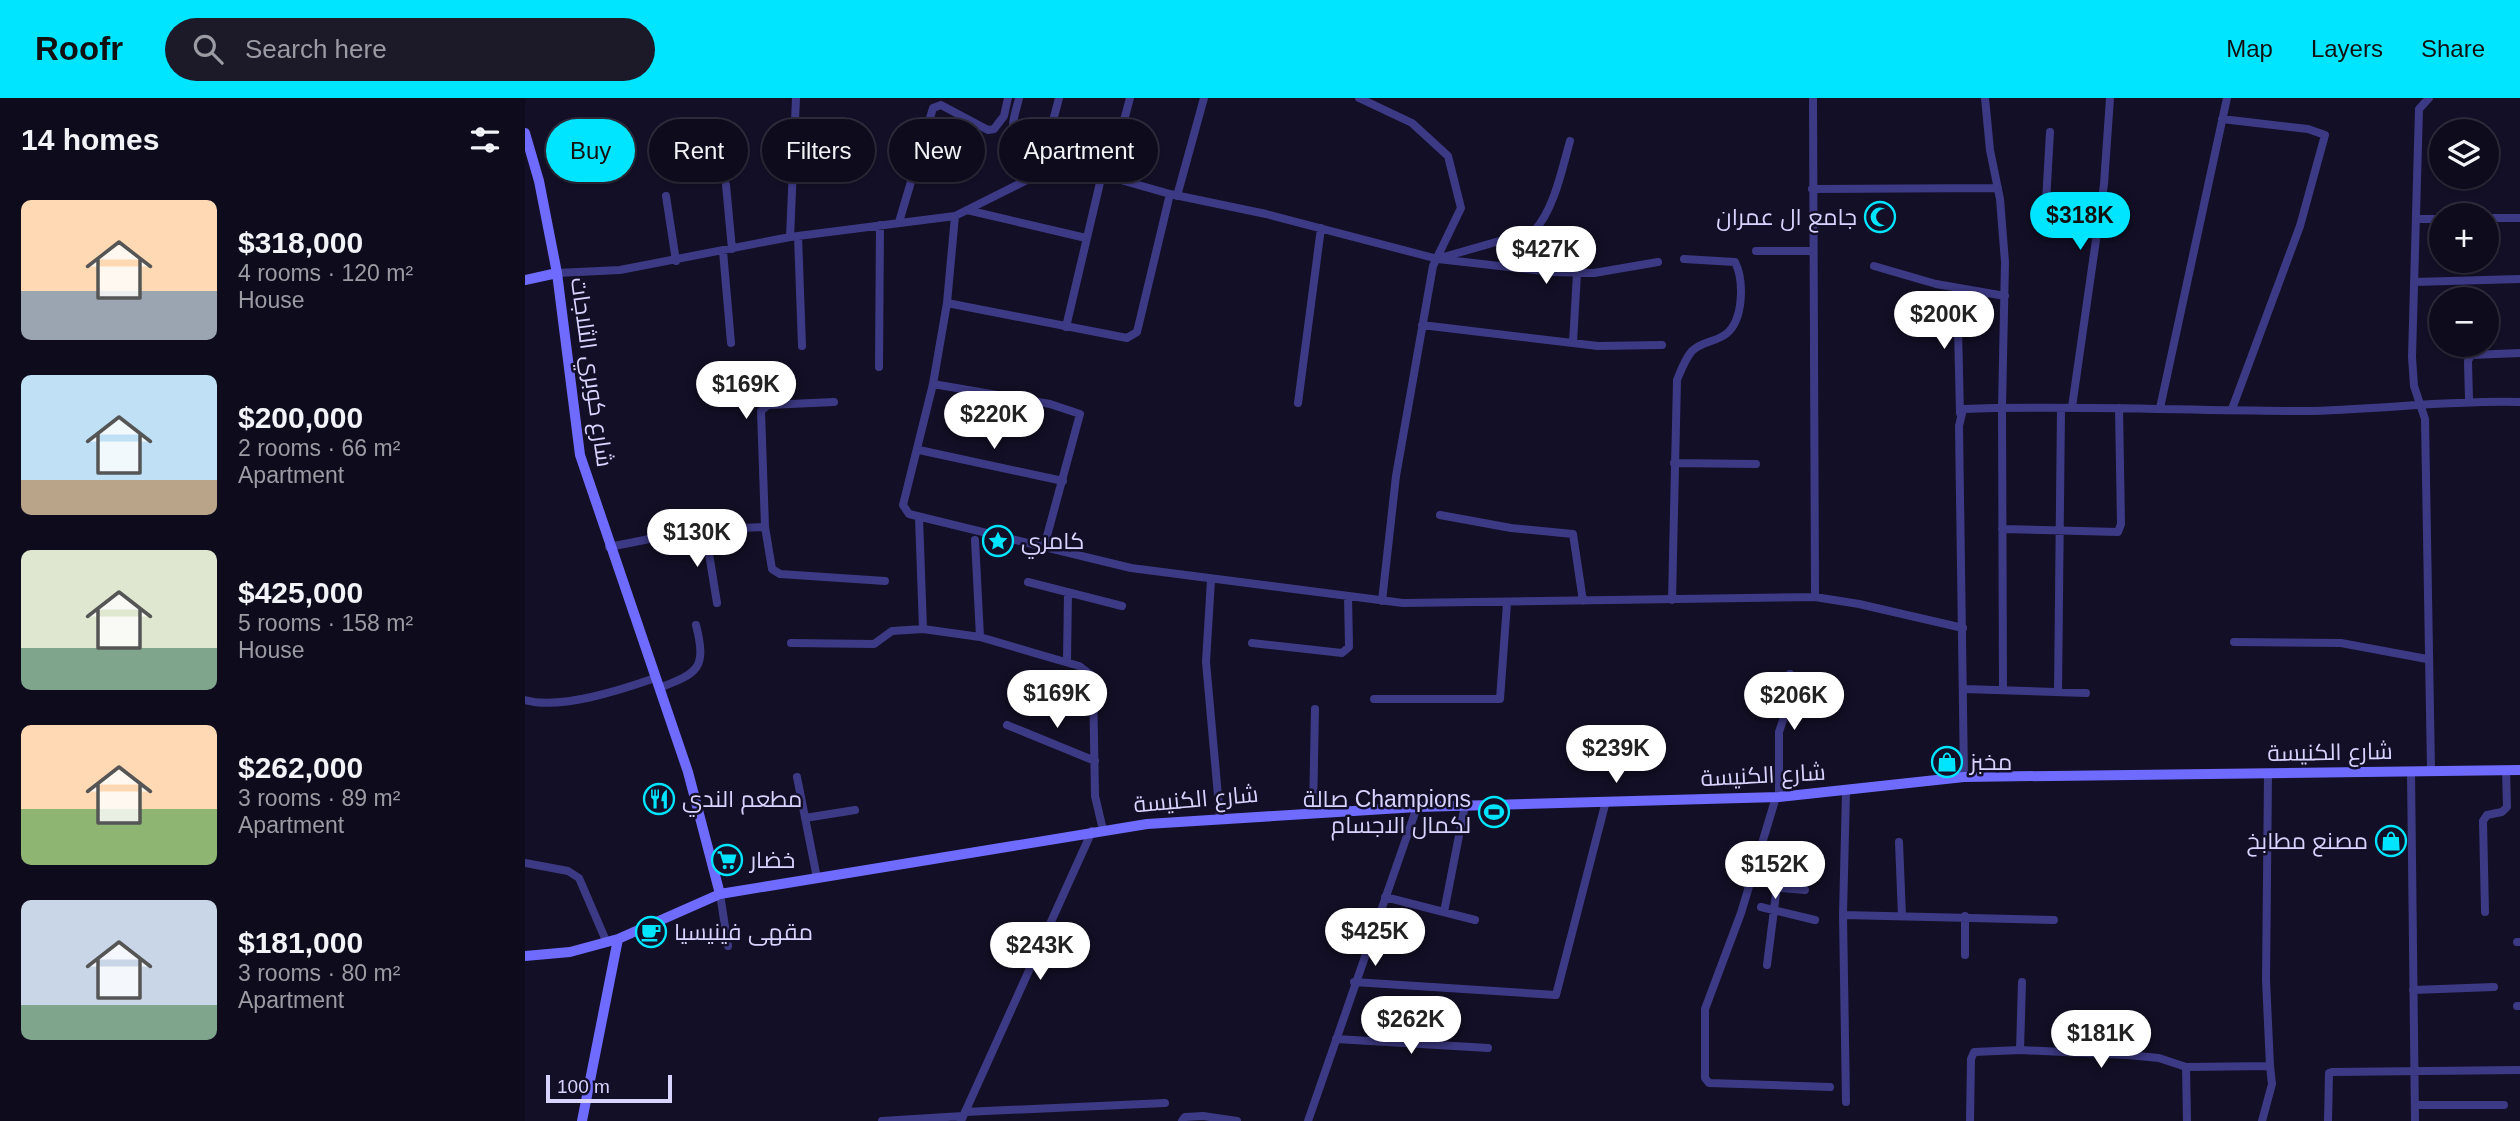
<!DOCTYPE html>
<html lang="en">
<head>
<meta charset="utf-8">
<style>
  :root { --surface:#0e0b1c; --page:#1c1929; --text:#f1f3f6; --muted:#9b9ba3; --line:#2e2b3b; --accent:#00e5ff }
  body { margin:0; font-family:Arial,Cairo,sans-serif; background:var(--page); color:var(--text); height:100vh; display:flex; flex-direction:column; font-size:26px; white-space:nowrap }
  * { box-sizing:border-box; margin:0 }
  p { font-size:23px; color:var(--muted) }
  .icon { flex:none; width:38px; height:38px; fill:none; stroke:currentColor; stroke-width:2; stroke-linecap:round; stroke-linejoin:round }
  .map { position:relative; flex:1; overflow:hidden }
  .panel { display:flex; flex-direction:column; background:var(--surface); width:525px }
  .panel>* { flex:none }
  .top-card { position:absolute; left:21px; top:21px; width:665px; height:63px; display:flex; gap:14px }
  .controls { position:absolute; left:1904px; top:21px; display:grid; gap:14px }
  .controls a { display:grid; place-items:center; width:70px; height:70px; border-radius:50%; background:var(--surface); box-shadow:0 2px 5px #0004,0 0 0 2px var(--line); font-size:35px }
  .scale { position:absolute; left:21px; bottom:18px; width:126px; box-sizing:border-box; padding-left:7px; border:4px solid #d9d4ff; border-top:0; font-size:19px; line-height:24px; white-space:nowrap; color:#d9d4ff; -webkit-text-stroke:5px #130f26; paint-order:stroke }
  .price { position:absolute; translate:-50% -60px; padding:0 16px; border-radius:24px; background:#fff; color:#222; font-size:23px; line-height:46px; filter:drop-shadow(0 2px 4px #0008) }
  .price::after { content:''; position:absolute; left:50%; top:42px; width:21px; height:16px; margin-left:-10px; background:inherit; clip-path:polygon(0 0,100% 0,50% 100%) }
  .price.current { background:var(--accent); color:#111 }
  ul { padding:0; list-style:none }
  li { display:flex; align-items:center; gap:21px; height:175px; padding:0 21px }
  li span { display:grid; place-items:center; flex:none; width:196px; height:140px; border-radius:10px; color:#555 }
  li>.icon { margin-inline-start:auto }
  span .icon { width:84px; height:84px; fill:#fffc; stroke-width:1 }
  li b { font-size:30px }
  h2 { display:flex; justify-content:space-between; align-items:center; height:84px; padding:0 21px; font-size:30px }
  .tag { padding:0 24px; border-radius:32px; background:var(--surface); box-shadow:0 2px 5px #0004,0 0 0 2px var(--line); font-size:24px; line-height:63px }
  .tag.current { background:var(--accent); color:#111 }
  header { display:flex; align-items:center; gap:42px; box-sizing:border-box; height:98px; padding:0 35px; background:var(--accent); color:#111 }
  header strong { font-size:33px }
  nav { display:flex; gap:38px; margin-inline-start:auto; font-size:24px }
  .search { width:490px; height:63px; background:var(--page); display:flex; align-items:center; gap:18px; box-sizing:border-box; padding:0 24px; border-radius:38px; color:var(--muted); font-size:26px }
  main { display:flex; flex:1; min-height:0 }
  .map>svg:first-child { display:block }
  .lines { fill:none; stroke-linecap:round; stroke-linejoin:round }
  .street { stroke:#3d3a85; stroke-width:8 }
  .secondary { stroke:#6f6bff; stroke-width:10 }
  .labels { text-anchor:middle; stroke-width:5; stroke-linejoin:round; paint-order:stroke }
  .poi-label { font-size:23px; fill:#d9d4ff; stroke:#130f26; text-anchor:start }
  .street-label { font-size:23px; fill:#d9d4ff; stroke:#130f26 }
</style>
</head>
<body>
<header>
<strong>Roofr</strong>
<div class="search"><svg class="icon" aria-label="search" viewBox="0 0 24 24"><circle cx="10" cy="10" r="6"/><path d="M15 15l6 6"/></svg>Search here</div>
<nav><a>Map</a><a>Layers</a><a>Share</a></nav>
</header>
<main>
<section class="panel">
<h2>14 homes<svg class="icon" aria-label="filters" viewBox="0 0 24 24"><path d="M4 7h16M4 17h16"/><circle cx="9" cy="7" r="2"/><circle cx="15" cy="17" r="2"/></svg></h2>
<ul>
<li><span style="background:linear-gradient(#ffd9b3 65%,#9aa5b1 0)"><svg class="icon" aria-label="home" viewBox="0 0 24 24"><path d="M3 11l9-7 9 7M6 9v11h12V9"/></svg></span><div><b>$318,000</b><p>4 rooms · 120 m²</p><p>House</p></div></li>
<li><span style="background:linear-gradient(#bfe0f5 75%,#b9a48a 0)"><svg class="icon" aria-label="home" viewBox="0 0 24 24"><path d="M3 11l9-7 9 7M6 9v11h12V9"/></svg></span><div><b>$200,000</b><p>2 rooms · 66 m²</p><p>Apartment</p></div></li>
<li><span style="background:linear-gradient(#dfe7d0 70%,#7fa58c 0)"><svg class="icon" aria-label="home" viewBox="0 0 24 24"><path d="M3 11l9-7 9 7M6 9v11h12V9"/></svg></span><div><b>$425,000</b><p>5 rooms · 158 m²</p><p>House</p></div></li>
<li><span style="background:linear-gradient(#ffd9b3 60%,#8fb573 0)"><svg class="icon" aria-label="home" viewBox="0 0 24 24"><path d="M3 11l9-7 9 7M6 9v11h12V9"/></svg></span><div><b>$262,000</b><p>3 rooms · 89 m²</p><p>Apartment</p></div></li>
<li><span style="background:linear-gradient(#c9d6e8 75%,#7fa58c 0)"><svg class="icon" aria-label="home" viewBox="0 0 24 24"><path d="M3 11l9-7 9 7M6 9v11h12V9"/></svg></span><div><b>$181,000</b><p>3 rooms · 80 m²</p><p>Apartment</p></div></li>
</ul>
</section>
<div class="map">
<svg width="1995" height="1023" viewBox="0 0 1995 1023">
  <rect width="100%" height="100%" fill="#130f26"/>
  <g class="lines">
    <!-- street -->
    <path class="street" d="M494 0C491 13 483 32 492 44L536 65 645 96 741 116 913 161 1027 174 1069 175 1133 164
      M834 0 887 25 923 58 936 110 908 168 871 378 857 503
      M1288 0 1290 499
      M1460 0 1465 52 1475 101 1480 164 1477 310 1478 592
      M1904 0 1894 11 1887 259 1889 288 1900 321 1906 672
      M1697 21 1783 31 1800 37 1775 128 1707 311
      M1525 34 1520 121 1523 124 1573 127
      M519 57 534 0
      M584 78 605 0
      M201 87 207 151
      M1287 91 1473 90
      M141 98 151 163
      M652 98 679 0
      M442 112 561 140
      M430 118 422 205 408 286 378 407 384 416 606 470 878 505 1290 499 1334 506 1438 530
      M1962 120H1994
      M1892 121H1916
      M374 124 408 10 416 7 463 32 469 31 479 18 483 0
      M273 138 277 248
      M265 139 271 0
      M198 153 206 245
      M1231 153H1287
      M915 160 1009 133C1029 112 1037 71 1045 43
      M1349 168 1411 186 1480 198
      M32 175 95 172 265 139 430 118 536 65
      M1889 184 1995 181
      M1432 190 1435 315
      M422 205 602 240 612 234 645 96
      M897 227 1073 248 1137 247
      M541 229 577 76
      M1048 245 1052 175
      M354 269 355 127
      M408 286 525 306 555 316 519 449
      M1944 302 1943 263 1946 257 1995 255
      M309 304 243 307 236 313 240 429 247 471 255 476 360 483
      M773 305 796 130
      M1547 309 1579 86 1585 0
      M1635 310 1702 0
      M394 352 538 383
      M1149 365 1231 366
      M915 417 986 430 1048 436 1058 503
      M394 419 398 531
      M180 431 192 505
      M1477 431 1593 434 1596 426 1594 310
      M450 442 455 539
      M84 449 170 432 240 429
      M686 482 681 564 695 720
      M503 484 597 508
      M1147 502 1152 282C1156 272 1160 261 1167 253 1177 243 1191 244 1201 236 1219 222 1219 182 1210 164L1159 161
      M1709 544 1816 545 1902 561
      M266 545 349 546 367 533 398 531 455 539 554 568 566 577 568 583 570 698 578 732
      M727 545 817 555 824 549 823 498
      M542 562 543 495
      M134 590C173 575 182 571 171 527
      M1439 591 1561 595
      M1533 594 1536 310
      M849 601H975L982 505
      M0 602C35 612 96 592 130 580
      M482 627 570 663
      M1886 673 1890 1023
      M1743 676 1741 882 1745 968
      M272 679 292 780
      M1439 679 1434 328 1438 311C1551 307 1665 313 1778 313 1851 312 1922 302 1995 304
      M1321 694 1318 817 1321 1004
      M1251 699 1216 815 1180 911V980L1184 985 1305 989
      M1254 699V634L1265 601V576
      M788 714 790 611
      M280 720 330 712
      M1374 744 1377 818
      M0 765 43 773 54 780 82 845
      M1227 780 1256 790 1280 792
      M195 796 203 848
      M860 799 950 822
      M1236 809 1290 822
      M919 814 940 707
      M1960 814 1958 723 1962 717 1977 714 1982 709 1981 672
      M1318 817 1529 822
      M1440 818V857
      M1992 844H1995
      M1242 867 1252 788
      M829 884 1031 897 1081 703
      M1888 892 1969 889
      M1992 908H1995
      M811 941 963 950
      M1495 952 1497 884
      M1661 969 1662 1023
      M1890 1007H1979
      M440 1014 640 1005
      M357 1023 438 1018
      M436 1023 567 733
      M657 1023 660 1019 678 1018 712 1023
      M783 1023 892 709
      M1445 1023 1446 961 1449 954 1495 952 1603 957 1634 960 1661 969 1745 968 1747 986 1737 1023
      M1803 1023 1804 975 1807 974 1995 972"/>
    <!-- secondary -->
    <path class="secondary" d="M0 35 14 83 32 175 55 357 163 674 195 796
      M0 182 32 175
      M0 858 45 854 93 841
      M57 1023 93 841 195 796 622 726 892 709 1254 699 1439 679 1995 672"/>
  </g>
  <!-- icons -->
  <defs>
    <g id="mosque-ring" transform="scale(1.575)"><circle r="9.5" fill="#130f26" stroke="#00e5ff" stroke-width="1.5"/><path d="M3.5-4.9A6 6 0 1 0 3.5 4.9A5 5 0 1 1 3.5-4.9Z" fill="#00e5ff"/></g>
    <g id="sight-ring" transform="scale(1.575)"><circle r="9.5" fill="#130f26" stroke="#00e5ff" stroke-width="1.5"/><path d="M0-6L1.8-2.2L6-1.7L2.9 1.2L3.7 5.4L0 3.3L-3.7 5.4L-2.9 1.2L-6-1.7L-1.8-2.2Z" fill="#00e5ff"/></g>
    <g id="shop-ring" transform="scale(1.575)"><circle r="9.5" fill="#130f26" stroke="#00e5ff" stroke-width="1.5"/><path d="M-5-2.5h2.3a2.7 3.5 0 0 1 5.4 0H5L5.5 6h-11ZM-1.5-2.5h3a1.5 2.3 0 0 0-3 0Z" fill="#00e5ff"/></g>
    <g id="restaurant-ring" transform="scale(1.575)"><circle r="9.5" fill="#130f26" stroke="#00e5ff" stroke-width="1.5"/><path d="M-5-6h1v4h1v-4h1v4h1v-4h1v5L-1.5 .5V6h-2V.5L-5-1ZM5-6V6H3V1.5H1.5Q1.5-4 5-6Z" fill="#00e5ff"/></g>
    <g id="stadium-ring" transform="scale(1.575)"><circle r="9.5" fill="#130f26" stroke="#00e5ff" stroke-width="1.5"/><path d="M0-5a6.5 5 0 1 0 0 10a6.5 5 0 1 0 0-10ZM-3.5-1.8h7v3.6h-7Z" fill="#00e5ff"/></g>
    <g id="supermarket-ring" transform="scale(1.575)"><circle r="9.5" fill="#130f26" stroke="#00e5ff" stroke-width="1.5"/><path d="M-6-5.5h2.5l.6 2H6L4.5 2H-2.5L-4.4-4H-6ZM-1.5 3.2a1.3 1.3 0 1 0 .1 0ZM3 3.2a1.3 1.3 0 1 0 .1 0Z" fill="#00e5ff"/></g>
    <g id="cafe-ring" transform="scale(1.575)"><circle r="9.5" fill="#130f26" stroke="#00e5ff" stroke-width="1.5"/><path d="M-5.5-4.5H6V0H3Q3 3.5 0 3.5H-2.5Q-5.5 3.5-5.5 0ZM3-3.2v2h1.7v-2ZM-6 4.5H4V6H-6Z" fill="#00e5ff"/></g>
  </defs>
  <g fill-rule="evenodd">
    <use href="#mosque-ring" x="1355" y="119"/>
    <use href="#sight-ring" x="473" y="443"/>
    <use href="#shop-ring" x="1422" y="664"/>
    <use href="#restaurant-ring" x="134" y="701"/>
    <use href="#stadium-ring" x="969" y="714"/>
    <use href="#shop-ring" x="1866" y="743"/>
    <use href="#supermarket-ring" x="202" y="762"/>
    <use href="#cafe-ring" x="126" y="834"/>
  </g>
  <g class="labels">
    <!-- poi labels -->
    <g class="poi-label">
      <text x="1332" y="127" text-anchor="end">جامع ال عمران</text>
      <text x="496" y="451">كامري</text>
      <text x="1445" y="672">مخبز</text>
      <text x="157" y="709">مطعم الندي</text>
      <text x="946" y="709" text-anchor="end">صالة Champions<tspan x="946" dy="26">لكمال الاجسام</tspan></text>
      <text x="1843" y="751" text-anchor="end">مصنع مطابخ</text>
      <text x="225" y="770">خضار</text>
      <text x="149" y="842">مقهى فينيسيا</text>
    </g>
    <!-- street labels -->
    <g class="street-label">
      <text transform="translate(67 274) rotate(82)" y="8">شارع كوبري الثلاجات</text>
      <text transform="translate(1805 654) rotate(-1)" y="8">شارع الكنيسة</text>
      <text transform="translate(1238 677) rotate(-3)" y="8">شارع الكنيسة</text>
      <text transform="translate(671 701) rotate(-5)" y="8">شارع الكنيسة</text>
    </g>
  </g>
</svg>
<div class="controls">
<a><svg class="icon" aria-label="layers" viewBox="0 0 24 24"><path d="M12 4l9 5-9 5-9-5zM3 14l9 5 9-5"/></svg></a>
<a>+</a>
<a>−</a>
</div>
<div class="scale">100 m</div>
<b class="price current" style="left:1555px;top:154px">$318K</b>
<b class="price" style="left:1021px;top:188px">$427K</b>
<b class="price" style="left:1419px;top:253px">$200K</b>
<b class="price" style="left:221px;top:323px">$169K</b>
<b class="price" style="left:469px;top:353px">$220K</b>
<b class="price" style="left:172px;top:471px">$130K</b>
<b class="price" style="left:532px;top:632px">$169K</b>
<b class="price" style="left:1269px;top:634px">$206K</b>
<b class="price" style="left:1091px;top:687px">$239K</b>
<b class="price" style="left:1250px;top:803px">$152K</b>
<b class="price" style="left:850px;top:870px">$425K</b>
<b class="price" style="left:515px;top:884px">$243K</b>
<b class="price" style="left:886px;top:958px">$262K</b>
<b class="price" style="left:1576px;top:972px">$181K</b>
<div class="top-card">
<a class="tag current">Buy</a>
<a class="tag">Rent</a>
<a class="tag">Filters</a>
<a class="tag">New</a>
<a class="tag">Apartment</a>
</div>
</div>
</main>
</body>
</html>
